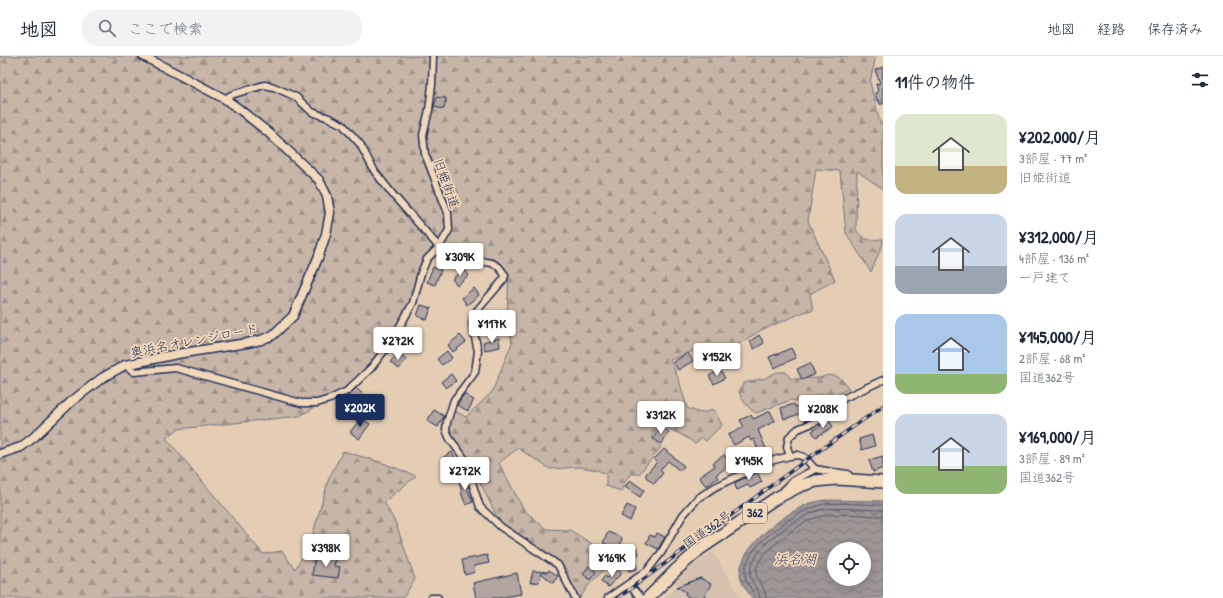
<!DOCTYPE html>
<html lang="ja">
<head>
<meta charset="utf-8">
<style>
  :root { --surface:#fff; --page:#f2f2f3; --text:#1f2937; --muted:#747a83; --line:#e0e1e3; --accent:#1b2f5e }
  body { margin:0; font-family:"Patrick Hand","Klee One",sans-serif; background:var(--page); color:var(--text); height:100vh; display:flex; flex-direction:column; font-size:15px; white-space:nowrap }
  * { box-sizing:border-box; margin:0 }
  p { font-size:13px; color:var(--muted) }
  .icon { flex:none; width:22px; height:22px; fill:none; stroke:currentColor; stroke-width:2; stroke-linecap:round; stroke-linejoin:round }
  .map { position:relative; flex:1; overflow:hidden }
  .drawer { display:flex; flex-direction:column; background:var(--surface); width:340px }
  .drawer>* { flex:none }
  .fabs { position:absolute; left:827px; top:486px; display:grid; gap:8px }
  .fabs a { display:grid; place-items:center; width:44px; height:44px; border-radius:50%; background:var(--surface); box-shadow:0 2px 10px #0003; font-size:20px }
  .price { position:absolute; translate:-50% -34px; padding:0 9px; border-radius:4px; background:#fff; color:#222; font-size:13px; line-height:26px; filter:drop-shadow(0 1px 2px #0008) }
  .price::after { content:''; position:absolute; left:50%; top:24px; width:12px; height:9px; margin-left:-6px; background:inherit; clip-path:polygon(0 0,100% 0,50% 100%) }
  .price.on { background:var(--accent); color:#fff }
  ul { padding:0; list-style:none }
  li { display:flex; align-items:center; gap:12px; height:100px; padding:0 12px }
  li span { display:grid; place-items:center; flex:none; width:112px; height:80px; border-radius:12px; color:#555 }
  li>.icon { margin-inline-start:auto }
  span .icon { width:48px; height:48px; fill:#fffc; stroke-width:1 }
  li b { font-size:17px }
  h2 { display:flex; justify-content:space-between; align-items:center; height:48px; padding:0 12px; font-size:17px }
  header { display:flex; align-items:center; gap:24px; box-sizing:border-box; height:56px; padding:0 20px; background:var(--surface); border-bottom:1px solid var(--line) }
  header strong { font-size:19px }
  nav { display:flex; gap:22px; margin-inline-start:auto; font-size:14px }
  .search { width:280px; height:36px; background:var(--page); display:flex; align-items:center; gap:10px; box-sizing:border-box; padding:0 14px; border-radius:16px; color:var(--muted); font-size:15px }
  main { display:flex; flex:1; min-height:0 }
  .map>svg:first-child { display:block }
  .built { fill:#d6c1ae }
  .forest { fill:url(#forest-firs); stroke:#717282 }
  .water { fill:url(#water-waves); stroke:#6a6c7f; fill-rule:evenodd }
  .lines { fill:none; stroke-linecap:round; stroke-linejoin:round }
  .shore { stroke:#4f5874; stroke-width:1 }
  .building { fill:#b3a59f; stroke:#1b2f5e }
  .minor-casing { stroke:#1b2f5e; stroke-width:9 }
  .tertiary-casing { stroke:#1b2f5e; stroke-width:11 }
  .trunk-casing { stroke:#1b2f5e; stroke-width:14 }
  .minor { stroke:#f2d7b9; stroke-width:6 }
  .tertiary { stroke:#f2d7b9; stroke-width:8 }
  .trunk { stroke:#f2d7b9; stroke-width:11 }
  .rail-casing { stroke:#1b2f5e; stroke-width:3.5 }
  .rail { stroke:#f2d7b9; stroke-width:2; stroke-dasharray:6; stroke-linecap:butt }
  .labels { text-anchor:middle; stroke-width:3.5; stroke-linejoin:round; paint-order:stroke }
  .shield { fill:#f2d7b9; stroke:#5c6179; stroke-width:1 }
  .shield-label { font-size:12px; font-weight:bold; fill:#1b2f5e }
  .street-label { font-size:13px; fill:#1b2f5e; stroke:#f2d7b9 }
  .water-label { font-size:14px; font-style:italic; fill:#3c486c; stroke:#f2d7b9 }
</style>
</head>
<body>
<header>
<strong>地図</strong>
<div class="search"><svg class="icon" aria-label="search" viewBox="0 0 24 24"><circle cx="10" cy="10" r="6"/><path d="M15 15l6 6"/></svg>ここで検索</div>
<nav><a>地図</a><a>経路</a><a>保存済み</a></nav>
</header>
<main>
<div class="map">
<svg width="883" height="542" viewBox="0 0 883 542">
  <defs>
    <pattern id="forest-firs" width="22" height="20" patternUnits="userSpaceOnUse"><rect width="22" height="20" fill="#c7b6a7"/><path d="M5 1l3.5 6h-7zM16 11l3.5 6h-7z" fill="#a1948b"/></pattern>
    <pattern id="water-waves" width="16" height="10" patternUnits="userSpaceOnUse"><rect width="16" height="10" fill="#9e9595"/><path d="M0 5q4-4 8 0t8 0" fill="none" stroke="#807a7d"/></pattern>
  </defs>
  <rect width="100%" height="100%" fill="#e5cdb4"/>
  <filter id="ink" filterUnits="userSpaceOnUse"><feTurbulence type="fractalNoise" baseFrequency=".025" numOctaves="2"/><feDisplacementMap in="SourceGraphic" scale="8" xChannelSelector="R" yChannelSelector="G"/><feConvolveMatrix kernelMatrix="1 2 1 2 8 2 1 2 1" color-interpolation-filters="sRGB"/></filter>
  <g filter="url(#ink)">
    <!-- built -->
    <path class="built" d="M713 496 741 542H665L677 530 675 525 699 505Z"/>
    <!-- forest -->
    <path class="forest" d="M0 0H876L870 26 880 67H883V133L857 115 856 173C863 186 871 184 883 183V187L871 216 846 177 840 115 816 113 808 165 835 224 810 238 813 254 807 255 761 274 721 299 709 289 670 304 679 324 687 352 700 357 714 354 722 369 706 385 702 382 695 388C686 379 671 375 660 368L651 381 661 391 639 418H631L627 422 621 435 606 430V418L597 414 580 411 550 413 518 392 499 407 524 454 546 473 570 474 603 495 610 507 588 530 580 542H578L559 508 503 473 468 402 446 374 453 354 466 361 492 336 512 287 507 259 509 217 495 209 440 191 431 199 396 277 383 297 362 318 335 339 300 360 178 373 166 382 263 498 282 495 295 513 310 488 329 422 343 395 383 407 416 420 384 446 396 468 415 523 403 542H0Z
      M777 316H786L791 323 820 322 828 319 835 320 840 322 849 332 837 339H819L801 346 791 344 756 357C747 351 742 345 739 335L744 327 765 322Z"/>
    <!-- water -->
    <path class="water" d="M825 444 883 445V542H752C748 536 741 527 740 520 738 491 786 456 810 447 815 446 820 445 825 444ZM834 493H864V523H834Z"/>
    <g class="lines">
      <!-- shore -->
      <path class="shore" d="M755 542C754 534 746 528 745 520 740 491 800 452 825 448 843 446 864 449 883 449
        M760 542C759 533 750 526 750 517 751 490 801 457 825 453 842 451 865 454 883 454
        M766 542C766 532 756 525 756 516 756 506 767 495 774 489 787 479 800 467 815 462 832 455 864 460 883 460"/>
    </g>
    <!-- building -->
    <path class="building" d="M883 11V48H880L879 44 877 45 875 37 878 36 876 28 880 27 875 14Z
      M437 41 446 42 444 53 434 51Z
      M433 211 441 214 435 229 427 226Z
      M464 213 469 219 457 229 452 223Z
      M474 232 479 239 467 249 462 242Z
      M421 249 431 252 427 264 417 260Z
      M460 279 466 286 453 296 448 289Z
      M759 279 764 287 754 293 750 285Z
      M499 282 500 291 485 294 483 286Z
      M791 292 796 302 774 312 769 301 776 298V299Z
      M735 293 740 301 730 306 726 299Z
      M709 294 714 302 699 311 694 303Z
      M447 295 452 302 442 309 437 303Z
      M398 297 406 304 399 313 390 306Z
      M688 297 693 305 678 314 673 306Z
      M810 307 815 318 802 324 797 313Z
      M720 314 725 322 714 328 709 320Z
      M451 318 456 325 446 332 441 326Z
      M356 332 364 339 352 352 343 345Z
      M464 338 474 344 468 355 457 349Z
      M822 343 824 354 810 358 811 363 805 365 803 357 784 363 781 352 794 348 795 351 812 348V346Z
      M434 354 444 360 438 371 427 365Z
      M770 355 775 365 758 374 766 393 758 395 754 383 751 385 749 381 734 389 728 379 744 371 740 364 751 359 753 363Z
      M361 362 370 368 359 383 350 376Z
      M829 364 833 371 816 381 812 375Z
      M661 370 669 376 661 388 653 382Z
      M872 379 875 390 862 394 859 383Z
      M664 393 684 410 680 415 668 405 660 414 663 417 654 428 646 421V418L657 406 654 403Z
      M452 396 458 407 448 413 442 402Z
      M724 399 731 408 716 419 718 422 706 430 699 421 715 410 713 407Z
      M883 400V412L873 416 869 404Z
      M757 416 762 426 750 432 748 429 737 434 734 427Z
      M465 420 469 431 467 432 473 446 466 449 462 439 459 423Z
      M630 424 644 434 640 441 625 431Z
      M627 449 635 453 630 465 621 460Z
      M608 476 622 482 616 504 608 501 611 490 603 487Z
      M657 477 665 481 658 493 646 487 650 479 655 481Z
      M637 492 639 498 635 500 637 513 629 515 626 495Z
      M487 499 489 507 474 510 475 516 465 519 462 504Z
      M315 501 335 503 334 510 340 511 338 522 312 519Z
      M589 510 596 516 590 524 583 518Z
      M617 512 622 517 608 531 601 525 605 520 607 522Z
      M549 514 558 520 553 527 541 517 539 526 530 527 533 515 548 516Z
      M517 517 521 538 498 542H476L473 527Z
      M700 522 711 528 703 542H691L685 539 686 536 677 531Z"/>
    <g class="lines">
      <!-- minor casing -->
      <g class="minor-casing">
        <path id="minor" d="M225 43 231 39 264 29 274 31 296 41 312 56 329 62 343 69 360 88 375 116 394 140 439 191 453 200 462 202 492 207 499 211 505 219 504 223 474 258 472 268 478 295 475 316 454 344 447 366 446 374 450 383 464 402 480 451 501 471 558 509 575 542
          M125 309 134 316 176 312 301 347H317L330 343 347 335 371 312 391 286 413 247 421 217 427 203 439 191 449 174 448 157 425 98 423 79 429 54 432 29 433 0
          M790 400 787 391 789 381 798 373 822 363 844 342 883 324
          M784 434 793 425 815 413
          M628 528 641 542
          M431 542H438
          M608 542 647 515 661 497 683 459 698 442 715 431 770 405 790 400 798 399 804 401 815 413 832 416 848 418 851 423"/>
      </g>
      <!-- tertiary casing -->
      <g class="tertiary-casing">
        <path id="tertiary" d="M0 398 21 391 34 381 72 345 102 322 125 309 177 298 247 287 261 284 273 279 293 260 318 202 326 178 330 157 327 140 319 124 269 77 239 53 225 43 143 0"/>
      </g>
      <!-- trunk casing -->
      <g class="trunk-casing">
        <path id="trunk" d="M648 542 677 513 700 493 776 442 800 430 816 425 837 423 883 426"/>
      </g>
      <!-- minor -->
      <use href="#minor" class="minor"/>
      <!-- tertiary -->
      <use href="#tertiary" class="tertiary"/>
      <!-- trunk -->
      <use href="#trunk" class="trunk"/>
      <!-- rail casing -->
      <g class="rail-casing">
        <path id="rail" d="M618 542 813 399 883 350"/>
      </g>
      <!-- rail -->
      <use href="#rail" class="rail"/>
    </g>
  </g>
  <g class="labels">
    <!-- shield labels -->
    <rect class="shield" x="743" y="447" width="24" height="20" rx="3"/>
    <g class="shield-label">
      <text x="755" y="461">362</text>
    </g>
    <!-- street labels -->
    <g class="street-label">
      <text transform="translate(447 127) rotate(70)" y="5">旧姫街道</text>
      <text transform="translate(194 284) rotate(-11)" y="5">奥浜名オレンジロード</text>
      <text transform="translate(707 473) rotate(-35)" y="5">国道362号</text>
    </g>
    <!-- water labels -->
    <g class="water-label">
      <text x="795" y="508">浜名湖</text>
    </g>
  </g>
</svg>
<div class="fabs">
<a><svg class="icon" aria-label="locate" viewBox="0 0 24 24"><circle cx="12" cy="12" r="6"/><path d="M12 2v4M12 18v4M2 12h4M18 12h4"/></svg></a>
</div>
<b class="price" style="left:460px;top:221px">¥309K</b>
<b class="price" style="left:492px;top:288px">¥117K</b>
<b class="price" style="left:398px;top:305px">¥272K</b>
<b class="price" style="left:717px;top:321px">¥152K</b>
<b class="price on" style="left:360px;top:372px">¥202K</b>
<b class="price" style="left:823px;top:373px">¥208K</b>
<b class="price" style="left:661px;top:379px">¥312K</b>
<b class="price" style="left:749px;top:425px">¥145K</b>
<b class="price" style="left:465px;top:435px">¥272K</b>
<b class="price" style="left:326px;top:512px">¥398K</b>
<b class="price" style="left:612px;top:522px">¥169K</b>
</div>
<section class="drawer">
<h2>11件の物件<svg class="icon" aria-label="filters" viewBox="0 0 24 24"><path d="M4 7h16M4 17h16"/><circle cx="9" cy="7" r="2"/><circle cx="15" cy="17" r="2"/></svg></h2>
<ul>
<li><span style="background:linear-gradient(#dfe7d0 65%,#c2b280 0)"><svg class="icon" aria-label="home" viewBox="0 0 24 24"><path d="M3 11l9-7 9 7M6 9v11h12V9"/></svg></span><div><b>¥202,000/月</b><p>3部屋 · 77 m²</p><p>旧姫街道</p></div></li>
<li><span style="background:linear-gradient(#c9d6e8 65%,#9aa5b1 0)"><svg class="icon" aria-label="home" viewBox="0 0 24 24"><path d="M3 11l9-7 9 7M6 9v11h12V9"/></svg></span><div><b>¥312,000/月</b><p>4部屋 · 136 m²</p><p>一戸建て</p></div></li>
<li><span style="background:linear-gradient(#a9c7e8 75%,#8fb573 0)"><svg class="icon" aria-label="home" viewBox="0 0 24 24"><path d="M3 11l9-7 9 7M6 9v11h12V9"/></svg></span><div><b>¥145,000/月</b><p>2部屋 · 68 m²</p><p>国道362号</p></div></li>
<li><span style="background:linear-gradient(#c9d6e8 65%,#8fb573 0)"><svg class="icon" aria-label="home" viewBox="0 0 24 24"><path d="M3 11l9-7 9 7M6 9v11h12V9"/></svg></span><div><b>¥169,000/月</b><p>3部屋 · 89 m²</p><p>国道362号</p></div></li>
</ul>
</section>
</main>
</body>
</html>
